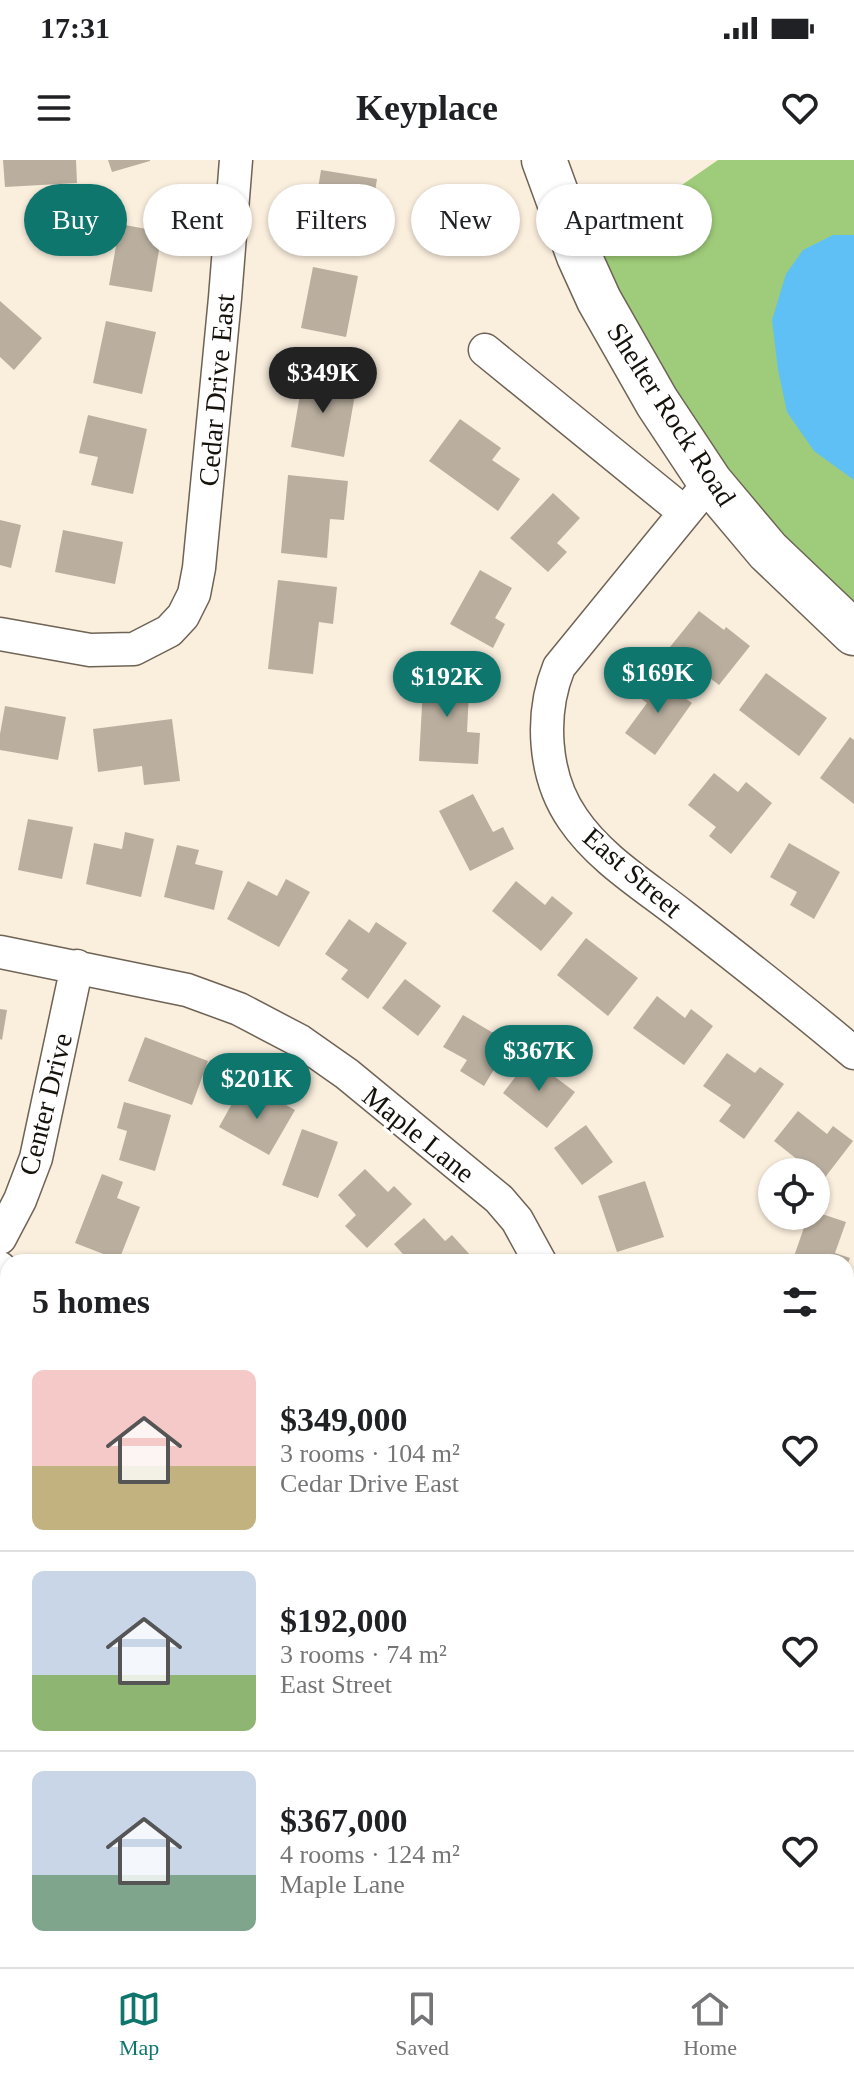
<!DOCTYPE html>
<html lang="en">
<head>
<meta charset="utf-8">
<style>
  :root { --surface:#fff; --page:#f2f2f2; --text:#202124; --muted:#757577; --line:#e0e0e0; --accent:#0f766e }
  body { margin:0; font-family:"Times New Roman",serif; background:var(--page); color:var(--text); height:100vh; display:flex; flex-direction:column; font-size:30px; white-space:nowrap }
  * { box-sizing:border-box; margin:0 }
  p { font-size:26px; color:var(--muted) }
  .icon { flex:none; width:44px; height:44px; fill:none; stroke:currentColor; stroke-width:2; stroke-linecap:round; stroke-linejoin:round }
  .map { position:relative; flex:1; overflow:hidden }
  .side { position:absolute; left:0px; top:1094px; width:854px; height:714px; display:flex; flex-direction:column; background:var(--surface); border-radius:24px 24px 0 0; box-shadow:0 2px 6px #0004 }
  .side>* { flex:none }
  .banner { position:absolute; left:24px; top:24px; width:806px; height:72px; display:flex; gap:16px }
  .fabs { position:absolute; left:758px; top:998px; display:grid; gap:16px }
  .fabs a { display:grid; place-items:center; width:72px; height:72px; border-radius:50%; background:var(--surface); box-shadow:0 2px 6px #0004; font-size:40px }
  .price { position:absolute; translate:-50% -68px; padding:0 18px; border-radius:28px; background:var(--accent); color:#fff; font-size:26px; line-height:52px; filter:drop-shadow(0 2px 4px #0008) }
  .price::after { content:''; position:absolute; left:50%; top:48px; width:24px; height:18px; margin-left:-12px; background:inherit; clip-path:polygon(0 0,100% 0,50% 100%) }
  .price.current { background:#222; color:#fff }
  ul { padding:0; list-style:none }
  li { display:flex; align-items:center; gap:24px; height:200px; padding:0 32px }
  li+li { border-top:2px solid var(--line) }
  li span { display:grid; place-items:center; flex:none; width:224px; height:160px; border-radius:12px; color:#555 }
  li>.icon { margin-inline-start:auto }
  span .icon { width:96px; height:96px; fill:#fffc; stroke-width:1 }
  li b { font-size:34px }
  h2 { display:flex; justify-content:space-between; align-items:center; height:96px; padding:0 32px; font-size:34px }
  .tag { padding:0 28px; border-radius:36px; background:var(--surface); box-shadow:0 2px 6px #0004; font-size:28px; line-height:72px }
  .tag.current { background:var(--accent); color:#fff }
  .status { display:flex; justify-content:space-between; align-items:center; height:56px; padding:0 40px; background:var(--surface); direction:ltr }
  .status svg { height:22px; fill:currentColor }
  header { display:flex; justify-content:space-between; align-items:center; height:104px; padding:0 32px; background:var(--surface); font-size:36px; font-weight:700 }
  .dock { display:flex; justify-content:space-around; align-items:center; height:112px; border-top:2px solid var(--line); background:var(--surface); font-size:22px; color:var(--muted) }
  .dock a { display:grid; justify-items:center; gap:4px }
  .dock .current { color:var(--accent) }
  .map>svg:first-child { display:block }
  .forest { fill:#9fcc7a }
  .water { fill:#5fc0f6 }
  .building { fill:#baaf9f }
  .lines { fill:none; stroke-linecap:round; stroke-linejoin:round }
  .street-casing { stroke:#6e6355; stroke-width:35 }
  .secondary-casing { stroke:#6e6355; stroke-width:47 }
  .street { stroke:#fff; stroke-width:32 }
  .secondary { stroke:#fff; stroke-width:44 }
  .labels { text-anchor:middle; stroke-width:6; stroke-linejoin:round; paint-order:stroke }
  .street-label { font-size:28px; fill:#15110b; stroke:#fff }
</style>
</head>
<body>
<div class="status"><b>17:31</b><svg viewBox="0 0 49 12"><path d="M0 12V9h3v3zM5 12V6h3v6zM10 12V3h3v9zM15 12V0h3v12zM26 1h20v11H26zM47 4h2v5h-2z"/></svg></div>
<header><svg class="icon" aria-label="menu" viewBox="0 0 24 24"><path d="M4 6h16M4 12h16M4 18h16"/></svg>Keyplace<svg class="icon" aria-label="heart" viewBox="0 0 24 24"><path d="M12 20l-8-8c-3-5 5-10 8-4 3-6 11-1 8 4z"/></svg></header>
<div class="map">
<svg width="854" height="1807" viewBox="0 0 854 1807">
  <rect width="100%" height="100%" fill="#faeedd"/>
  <!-- forest -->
  <path class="forest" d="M718 0H854V473L768 391 579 96Z"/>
  <!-- water -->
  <path class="water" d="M833 75H854V320L814 291 787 252 778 210 772 160 786 114 803 90Z"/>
  <!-- building -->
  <path class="building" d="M3 0H76L77 23 5 27Z
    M108 0H150V1L112 12Z
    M321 10 377 19 372 50 356 47 351 79 311 72Z
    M120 64 162 72 152 132 109 125Z
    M313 107 358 116 346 177 301 168Z
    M0 141 42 178 14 210 0 197Z
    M106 161 156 172 142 234 93 223Z
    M304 211 343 218 341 227 356 229 344 297 291 287Z
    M88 255 147 269 133 334 91 325 98 297 79 293Z
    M460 259 501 288 492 300 520 319 498 351 429 301Z
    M288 315 348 321 344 360 330 359 327 398 281 393Z
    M553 333 580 358 557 383 567 392 548 412 510 378Z
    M0 360 21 365 11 408 0 405Z
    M63 370 123 382 115 424 55 412Z
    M480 410 512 428 495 458 505 464 493 488 450 464Z
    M278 420 337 427 333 464 319 462 313 514 268 509Z
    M699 451 724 470 726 467 750 486 719 525 670 487Z
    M424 508 470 511 467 572 480 573 478 604 419 601Z
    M766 513 827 558 799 596 739 550Z
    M655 516 692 543 655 595 625 573 647 543 639 537Z
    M5 546 66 557 58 600 0 590V574Z
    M172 559 180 621 144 625 142 606 98 612 93 569Z
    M850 577 854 580V644L820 618Z
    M714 613 738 632 746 622 772 643 731 694 709 676 716 667 688 645Z
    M473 634 493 672 503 667 514 689 470 711 439 651Z
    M28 659 73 667 62 719 18 710Z
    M125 672 154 679 141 737 86 724 94 683 122 689Z
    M789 683 840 712 814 759 790 745 797 732 770 717Z
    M177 685 199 690 195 704 223 711 214 750 164 737Z
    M286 719 310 732 279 787 227 759 248 721 277 736Z
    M516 721 545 745 552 736 573 753 541 791 492 751Z
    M349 759 369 773 376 762 407 783 368 839 341 819 348 810 325 794Z
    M586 778 638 818 608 856 557 815Z
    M405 819 441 846 418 876 382 848Z
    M657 836 685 858 691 849 713 866 684 905 633 868Z
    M0 849 7 850 2 880 0 879Z
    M463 855 510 883 484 926 460 911 467 900 443 887Z
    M145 877 208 901 192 945 128 921Z
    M727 893 755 913 760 907 784 924 744 979 719 961 731 945 703 926Z
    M530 898 575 932 547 968 503 933Z
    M239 931 265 946 270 936 295 950 269 995 219 967Z
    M124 942 171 955 155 1011 119 1000 127 971 117 968Z
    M798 951 827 974 833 966 853 981 823 1020 774 981Z
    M586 965 613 1002 582 1025 554 988Z
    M302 969 338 982 318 1038 282 1025Z
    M365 1009 388 1032 394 1026 412 1044 367 1088 345 1066 356 1055 338 1035Z
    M102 1014 123 1022 117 1038 140 1047 119 1100 75 1083Z
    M645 1021 664 1077 617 1092 598 1036Z
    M816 1052 846 1062 835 1093 850 1098 846 1108V1102H792L808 1056H816Z
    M424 1058 445 1081 452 1075 472 1097 466 1102H410L394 1084Z
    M691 1094 693 1102H660V1101Z
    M8 1205V1268L0 1275V1212Z
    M8 1385V1441L0 1434V1394Z
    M846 1652 854 1654V1716L846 1714Z
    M846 1735 854 1738V1751L846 1771Z
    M0 1759 8 1763V1800H55L52 1807H0Z
    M846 1772 854 1775V1803L846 1800Z
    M390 1800H460L456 1807H403Z
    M477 1800H509L522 1807H473Z
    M611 1800H618L630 1807H607Z"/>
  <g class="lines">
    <!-- street casing -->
    <g class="street-casing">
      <path id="street" d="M485 190 684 352
        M710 322 559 507C540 554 543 616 573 659 600 699 645 726 683 756 741 801 798 846 854 893
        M0 474 90 490 134 489 169 471 183 456 194 434 199 408 225 138 236 0
        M0 792 187 830 239 849 300 881 347 914 499 1039 517 1060 540 1102
        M0 1078 20 1040 36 998 77 806
        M0 1108 8 1117
        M846 1343 854 1316
        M0 1543 8 1536
        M0 1684 8 1688
        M218 1800 231 1807
        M711 1807 713 1800"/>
    </g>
    <!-- secondary casing -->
    <g class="secondary-casing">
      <path id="secondary" d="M544 0 579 96 599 140 657 242 710 322 768 391 854 473"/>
    </g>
    <!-- street -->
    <use href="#street" class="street"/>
    <!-- secondary -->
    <use href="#secondary" class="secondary"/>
  </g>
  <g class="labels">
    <!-- street labels -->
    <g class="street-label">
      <text transform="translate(216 230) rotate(-85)" y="10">Cedar Drive East</text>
      <text transform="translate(672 254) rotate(57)" y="10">Shelter Rock Road</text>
      <text transform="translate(633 712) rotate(41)" y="10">East Street</text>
      <text transform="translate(45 944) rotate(-76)" y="10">Center Drive</text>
      <text transform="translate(419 974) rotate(39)" y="10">Maple Lane</text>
    </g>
  </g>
</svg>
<div class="fabs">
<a><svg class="icon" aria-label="locate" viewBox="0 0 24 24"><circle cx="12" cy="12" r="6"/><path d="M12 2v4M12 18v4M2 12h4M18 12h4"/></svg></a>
</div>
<b class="price current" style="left:323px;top:255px">$349K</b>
<b class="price" style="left:658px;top:555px">$169K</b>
<b class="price" style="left:447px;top:559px">$192K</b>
<b class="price" style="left:539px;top:933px">$367K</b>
<b class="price" style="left:257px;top:961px">$201K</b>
<div class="banner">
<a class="tag current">Buy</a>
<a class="tag">Rent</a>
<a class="tag">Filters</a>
<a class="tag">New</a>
<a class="tag">Apartment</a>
</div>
<section class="side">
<h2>5 homes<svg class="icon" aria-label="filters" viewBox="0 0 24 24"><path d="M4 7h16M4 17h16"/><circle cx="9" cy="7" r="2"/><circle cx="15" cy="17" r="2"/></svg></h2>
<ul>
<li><span style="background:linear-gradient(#f6c9c9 60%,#c2b280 0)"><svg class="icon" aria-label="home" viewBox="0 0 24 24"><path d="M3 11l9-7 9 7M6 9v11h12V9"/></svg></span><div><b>$349,000</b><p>3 rooms · 104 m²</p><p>Cedar Drive East</p></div><svg class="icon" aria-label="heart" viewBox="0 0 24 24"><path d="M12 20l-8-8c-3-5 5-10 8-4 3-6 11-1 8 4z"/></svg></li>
<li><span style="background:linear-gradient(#c9d6e8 65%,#8fb573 0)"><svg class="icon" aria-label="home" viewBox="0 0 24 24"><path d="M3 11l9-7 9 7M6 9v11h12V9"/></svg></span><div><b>$192,000</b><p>3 rooms · 74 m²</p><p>East Street</p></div><svg class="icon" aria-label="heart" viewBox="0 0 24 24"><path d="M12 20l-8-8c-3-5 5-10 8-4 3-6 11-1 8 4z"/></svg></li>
<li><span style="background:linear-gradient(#c9d6e8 65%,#7fa58c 0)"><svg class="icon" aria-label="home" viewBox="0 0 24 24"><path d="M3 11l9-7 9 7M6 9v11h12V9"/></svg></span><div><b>$367,000</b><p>4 rooms · 124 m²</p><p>Maple Lane</p></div><svg class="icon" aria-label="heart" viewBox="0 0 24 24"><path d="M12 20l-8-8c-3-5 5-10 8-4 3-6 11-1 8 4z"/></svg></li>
</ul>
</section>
</div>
<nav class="dock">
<a class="current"><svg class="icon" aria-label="map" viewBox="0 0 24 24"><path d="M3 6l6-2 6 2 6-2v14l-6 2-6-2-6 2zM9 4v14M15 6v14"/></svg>Map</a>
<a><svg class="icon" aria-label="saved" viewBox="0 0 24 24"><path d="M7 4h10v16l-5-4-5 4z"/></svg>Saved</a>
<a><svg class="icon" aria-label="home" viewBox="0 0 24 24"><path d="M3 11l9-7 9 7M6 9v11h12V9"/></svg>Home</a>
</nav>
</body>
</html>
